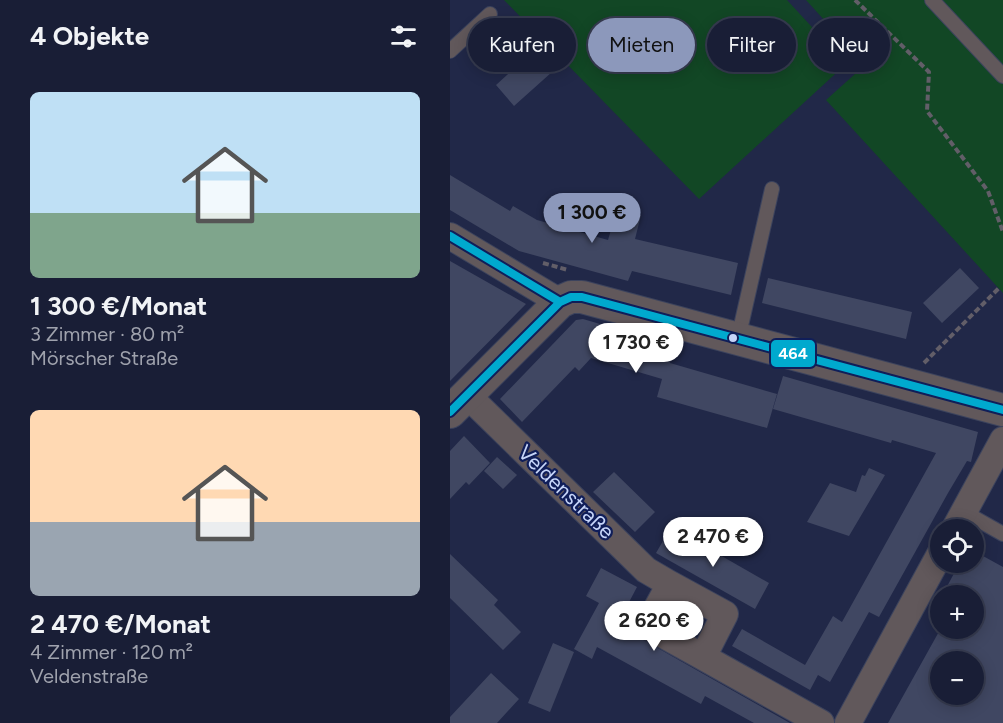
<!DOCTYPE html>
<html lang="de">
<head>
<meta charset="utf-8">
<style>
  :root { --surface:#191e36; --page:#262b42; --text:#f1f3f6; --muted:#9fa2ad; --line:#373c51; --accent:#8c98bb }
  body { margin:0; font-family:Figtree,sans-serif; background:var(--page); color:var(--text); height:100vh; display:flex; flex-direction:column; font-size:22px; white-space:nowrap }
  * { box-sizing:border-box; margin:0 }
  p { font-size:20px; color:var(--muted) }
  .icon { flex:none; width:33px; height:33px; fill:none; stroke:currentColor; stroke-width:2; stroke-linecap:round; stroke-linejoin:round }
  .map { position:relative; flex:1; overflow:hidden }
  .details { display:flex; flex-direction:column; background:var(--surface); width:450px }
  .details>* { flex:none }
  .guide { position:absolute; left:18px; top:18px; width:444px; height:54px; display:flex; gap:12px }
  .controls { position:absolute; left:480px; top:519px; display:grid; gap:12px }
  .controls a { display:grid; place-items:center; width:54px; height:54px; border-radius:50%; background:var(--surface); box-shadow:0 3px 15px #0003,0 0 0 2px var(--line); font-size:30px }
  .price { position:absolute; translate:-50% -51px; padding:0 14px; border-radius:21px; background:#fff; color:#222; font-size:20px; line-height:39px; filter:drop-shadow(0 2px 3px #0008) }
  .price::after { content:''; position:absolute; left:50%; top:36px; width:18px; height:14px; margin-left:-9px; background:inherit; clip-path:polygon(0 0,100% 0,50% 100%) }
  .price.active { background:var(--accent); color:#111 }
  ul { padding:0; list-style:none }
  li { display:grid; align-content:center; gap:12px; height:318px; padding:0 30px }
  li span { display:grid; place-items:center; height:186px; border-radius:9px; color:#555 }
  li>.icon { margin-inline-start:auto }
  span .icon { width:108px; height:108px; fill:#fffc; stroke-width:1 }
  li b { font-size:26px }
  h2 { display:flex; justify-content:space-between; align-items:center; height:72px; padding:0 30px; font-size:26px }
  .pill { padding:0 21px; border-radius:27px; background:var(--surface); box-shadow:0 3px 15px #0003,0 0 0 2px var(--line); font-size:21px; line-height:54px }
  .pill.active { background:var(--accent); color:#111 }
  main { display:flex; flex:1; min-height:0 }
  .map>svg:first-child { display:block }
  .green { fill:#124725 }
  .building { fill:#404762; fill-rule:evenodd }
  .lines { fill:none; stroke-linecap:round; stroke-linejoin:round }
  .service-casing { stroke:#3c435d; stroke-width:16 }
  .minor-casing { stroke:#3c435d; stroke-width:28 }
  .tertiary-casing { stroke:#3c435d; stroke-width:34 }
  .path { stroke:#625e68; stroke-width:4; stroke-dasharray:6 3; stroke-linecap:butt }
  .service { stroke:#61585b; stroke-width:14 }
  .minor { stroke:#61585b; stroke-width:26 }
  .tertiary { stroke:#61585b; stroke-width:32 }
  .bus-1-casing { stroke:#101e59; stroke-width:12 }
  .bus-1 { stroke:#00a9ce; stroke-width:8 }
  .bus-dot { fill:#c6d5f9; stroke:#101e59; stroke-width:2 }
  .labels { text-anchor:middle; stroke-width:4.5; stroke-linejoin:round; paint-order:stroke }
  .street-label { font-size:21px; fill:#c6d5f9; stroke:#101e59 }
  .line-badge { stroke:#101e59; stroke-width:2 }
  .badge-label { font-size:16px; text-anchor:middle; font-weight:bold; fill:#fff }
</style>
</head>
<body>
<main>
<section class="details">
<h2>4 Objekte<svg class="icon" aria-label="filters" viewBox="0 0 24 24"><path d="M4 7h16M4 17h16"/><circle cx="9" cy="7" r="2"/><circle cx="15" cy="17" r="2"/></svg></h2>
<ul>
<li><span style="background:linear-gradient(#bfe0f5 65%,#7fa58c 0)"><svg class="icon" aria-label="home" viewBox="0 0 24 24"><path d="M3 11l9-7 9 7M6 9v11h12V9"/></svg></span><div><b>1 300 €/Monat</b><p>3 Zimmer · 80 m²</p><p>Mörscher Straße</p></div></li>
<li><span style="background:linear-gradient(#ffd9b3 60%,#9aa5b1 0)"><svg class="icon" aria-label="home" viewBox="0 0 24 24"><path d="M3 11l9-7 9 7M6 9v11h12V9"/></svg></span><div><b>2 470 €/Monat</b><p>4 Zimmer · 120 m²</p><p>Veldenstraße</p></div></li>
</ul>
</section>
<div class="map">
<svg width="553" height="723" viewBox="0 0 553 723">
  <rect width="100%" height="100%" fill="#212848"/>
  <!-- green -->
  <path class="green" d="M54 0H337L396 64 249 199Z
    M356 0H553V293L376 100 415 65Z"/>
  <!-- building -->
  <path class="building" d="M83 51 102 72 64 106 46 85Z
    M0 175 60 211 63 206 87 220 158 240 167 209 191 215 185 239 288 263 281 295 182 271 178 281 69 251 0 210Z
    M0 261 76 304 0 381Z
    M510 268 529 288 492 323 473 303Z
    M318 278 462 312 456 339 312 303Z
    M133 319 225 346 220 363 327 394 317 428 207 397 212 379 141 358 129 371 125 367 72 422 50 399 126 320Z
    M333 376 528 432 521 462 517 461 498 493 429 617 419 612 380 682 368 675 360 690 282 646 292 629 355 665 383 616 392 622 486 453 442 440 441 443 323 409Z
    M14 436 40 463 19 485 16 482 0 499V451Z
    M47 457 67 475 53 489 34 471Z
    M419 468 435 475 399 536 357 522 380 483 406 492 412 475 415 476Z
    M164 472 205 512 185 532 143 492Z
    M221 527 319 583 305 609 206 553Z
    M524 551 553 567V723H438L491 628H524V596H492L510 562H524ZM490 662H524V694H490Z
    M0 554 48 600 44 605 71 632 53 650 0 598Z
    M151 568 187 587 167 625 340 723H304L255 696 251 704 147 647 142 659 124 649 149 603 136 596Z
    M103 643 124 652 100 712 78 703Z
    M41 673 69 699 47 723H0V717Z"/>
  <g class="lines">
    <!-- service casing -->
    <g class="service-casing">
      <path id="service" d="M482 0 553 76
        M0 51 40 14
        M288 339 322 189
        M514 512 553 534"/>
    </g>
    <!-- minor casing -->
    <g class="minor-casing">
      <path id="minor" d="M0 236 110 302
        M17 395 196 570 220 584 197 626 253 657
        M504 530 553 440
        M220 584 275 614 253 657 371 723
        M398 723 490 554"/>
    </g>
    <!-- tertiary casing -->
    <g class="tertiary-casing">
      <path id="tertiary" d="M0 412 110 302 121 297H132L553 410"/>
    </g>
    <!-- path -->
    <path class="path" d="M405 0 479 72 477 111 538 191 553 232
      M93 263 118 270
      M474 363 549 288"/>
    <!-- service -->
    <use href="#service" class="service"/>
    <!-- minor -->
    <use href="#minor" class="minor"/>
    <!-- tertiary -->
    <use href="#tertiary" class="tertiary"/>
    <!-- bus-1 casing -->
    <g class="bus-1-casing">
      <path id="bus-1" d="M0 236 110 302
        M0 412 110 302 121 297H132L553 410"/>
    </g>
    <!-- bus-1 -->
    <use href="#bus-1" class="bus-1"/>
  </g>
  <!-- markers -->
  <circle class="bus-dot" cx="283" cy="338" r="5"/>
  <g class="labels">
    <!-- street labels -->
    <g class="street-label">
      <text transform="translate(116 492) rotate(44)" y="7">Veldenstraße</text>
    </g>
  </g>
  <rect class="line-badge" x="320" y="339" width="46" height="29" rx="6" fill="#00a9ce"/>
  <g class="badge-label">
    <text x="343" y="359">464</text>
  </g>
</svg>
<div class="controls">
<a><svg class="icon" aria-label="locate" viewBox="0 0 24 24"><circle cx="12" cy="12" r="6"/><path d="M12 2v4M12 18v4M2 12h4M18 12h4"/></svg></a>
<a>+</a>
<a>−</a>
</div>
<b class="price active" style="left:142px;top:244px">1 300 €</b>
<b class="price" style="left:186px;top:374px">1 730 €</b>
<b class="price" style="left:263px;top:568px">2 470 €</b>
<b class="price" style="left:204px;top:652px">2 620 €</b>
<div class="guide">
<a class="pill">Kaufen</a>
<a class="pill active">Mieten</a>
<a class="pill">Filter</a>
<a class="pill">Neu</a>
</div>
</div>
</main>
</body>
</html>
